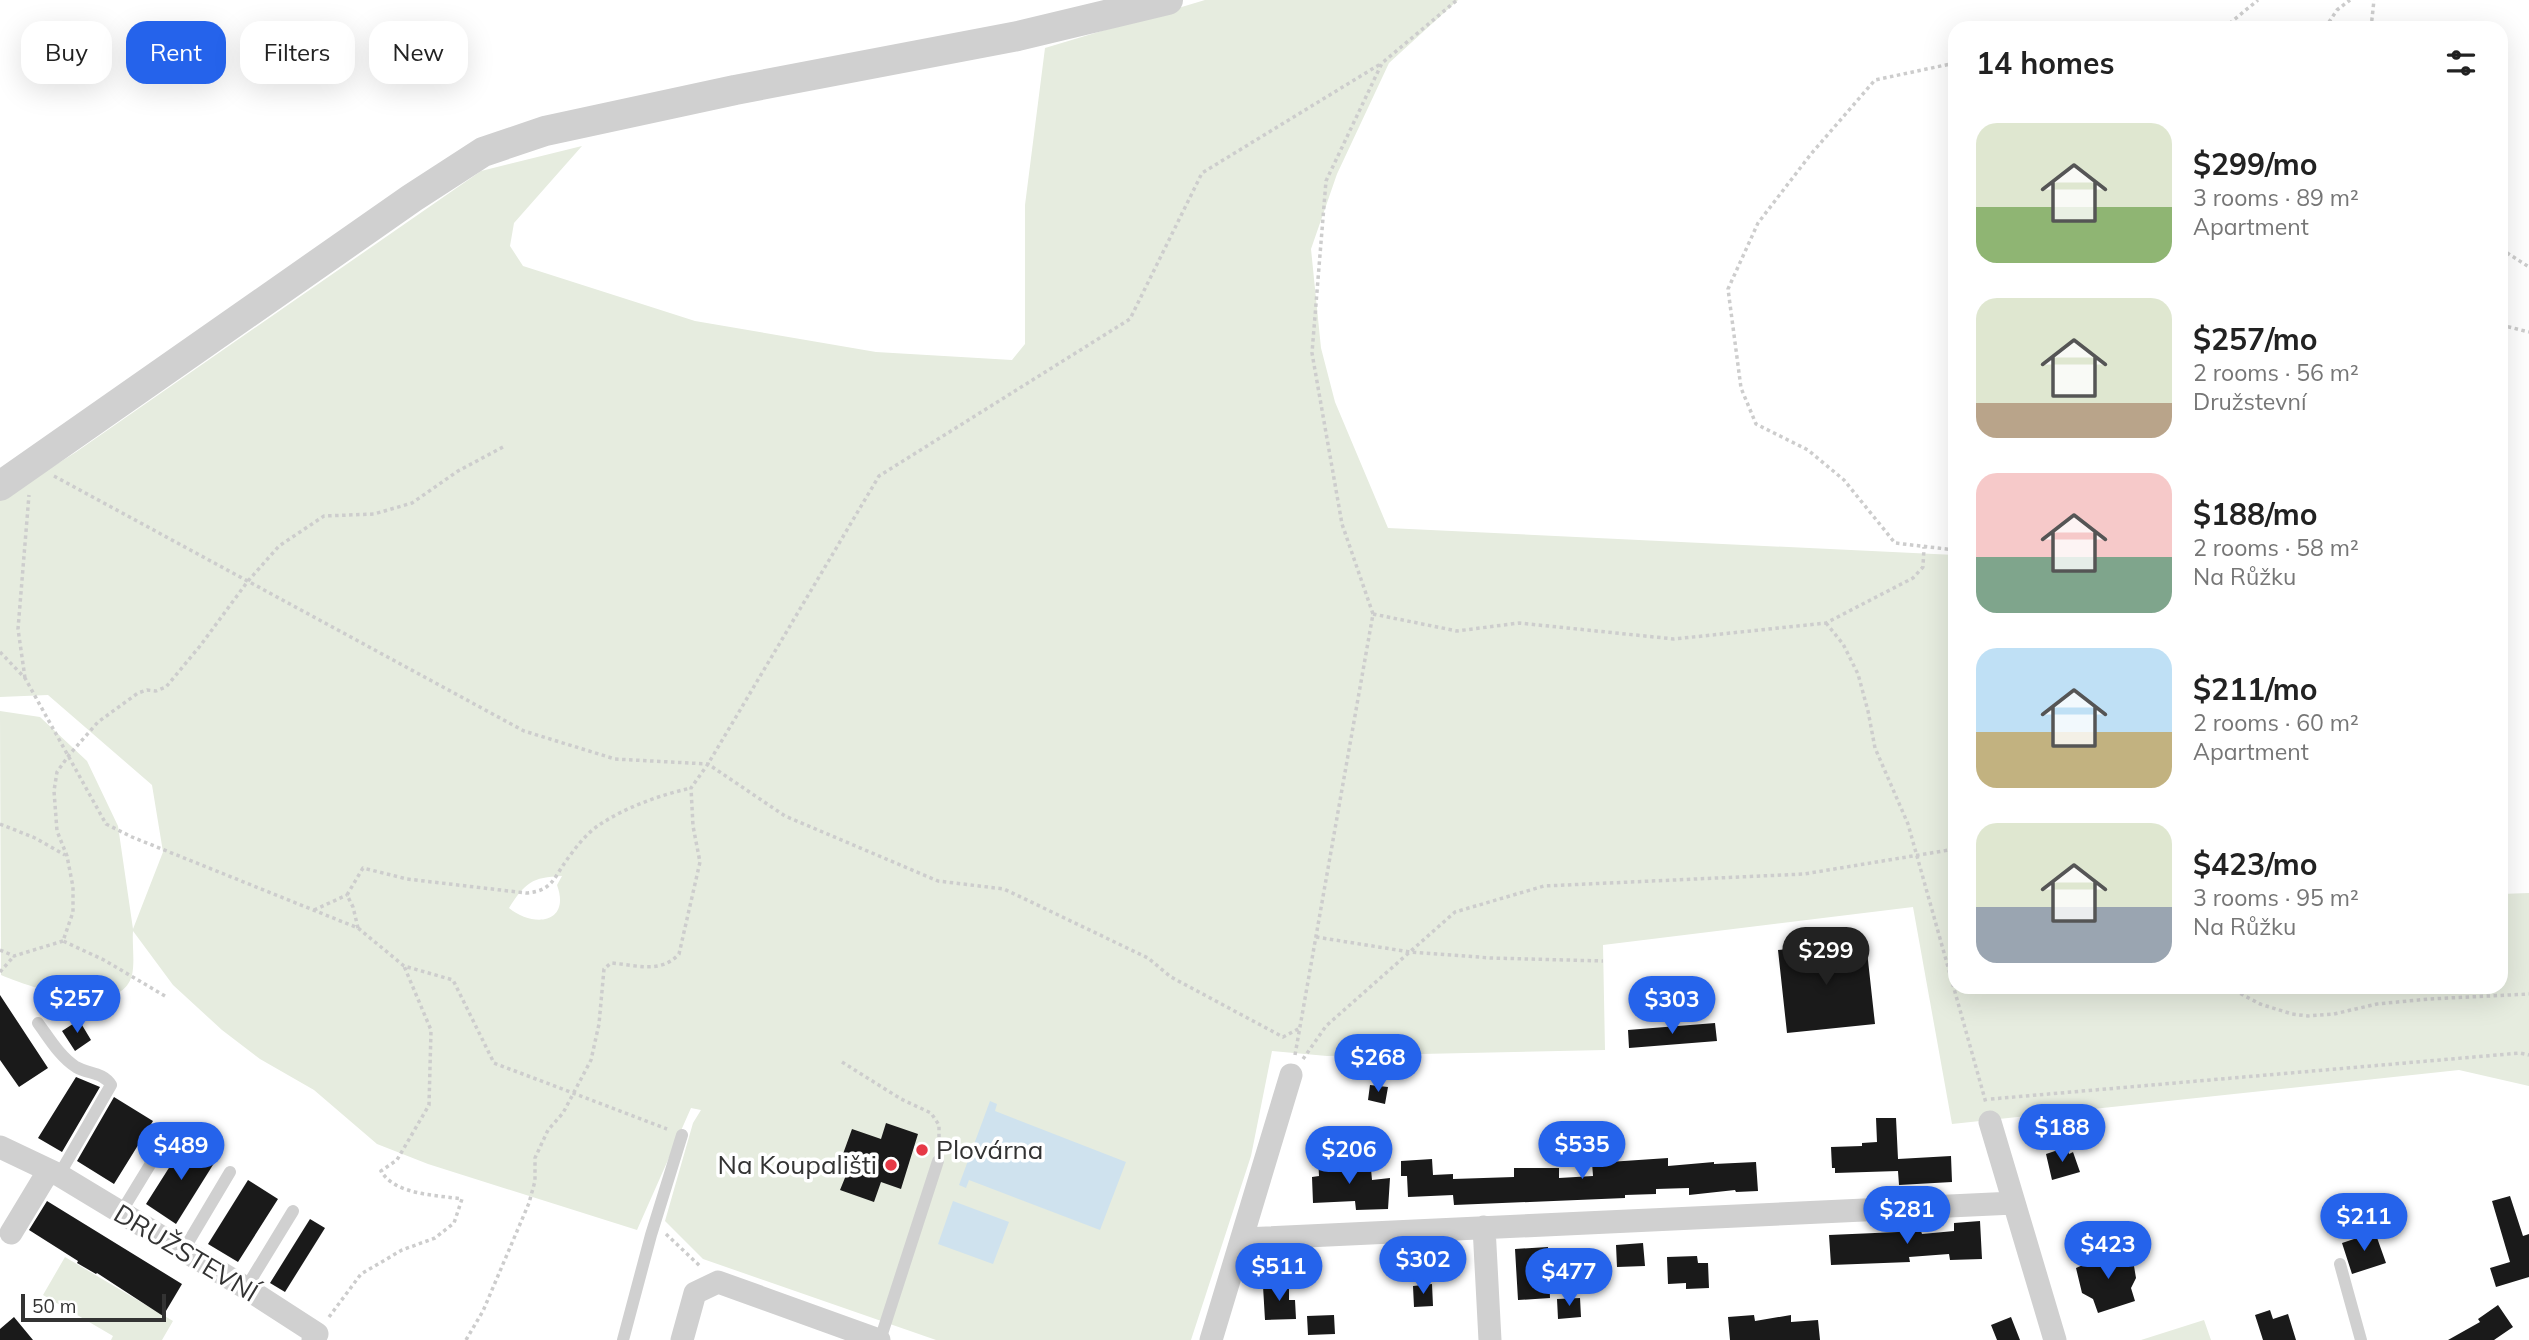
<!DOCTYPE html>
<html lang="en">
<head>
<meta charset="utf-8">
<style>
  :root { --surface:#fff; --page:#f6f6f6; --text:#222; --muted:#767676; --accent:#2563eb }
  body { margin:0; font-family:Mulish,sans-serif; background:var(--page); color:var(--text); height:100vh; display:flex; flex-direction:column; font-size:26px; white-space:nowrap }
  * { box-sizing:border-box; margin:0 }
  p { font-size:23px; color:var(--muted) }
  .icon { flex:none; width:38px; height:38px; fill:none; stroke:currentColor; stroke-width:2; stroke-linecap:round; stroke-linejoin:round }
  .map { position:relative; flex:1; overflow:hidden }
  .panel { position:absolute; left:1948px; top:21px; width:560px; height:973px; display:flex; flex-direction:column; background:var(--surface); border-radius:21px; box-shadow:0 7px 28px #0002 }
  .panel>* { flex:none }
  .hud { position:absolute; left:21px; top:21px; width:665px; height:63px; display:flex; gap:14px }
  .scale { position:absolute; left:21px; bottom:18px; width:145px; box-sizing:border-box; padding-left:7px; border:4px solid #333; border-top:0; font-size:19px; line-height:24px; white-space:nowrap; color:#333; -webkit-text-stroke:5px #fff; paint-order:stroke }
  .price { position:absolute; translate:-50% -60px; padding:0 16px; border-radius:24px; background:var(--accent); color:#fff; font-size:23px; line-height:46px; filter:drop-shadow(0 2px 4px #0008) }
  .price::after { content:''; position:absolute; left:50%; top:42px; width:21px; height:16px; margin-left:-10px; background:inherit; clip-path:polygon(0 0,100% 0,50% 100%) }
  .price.current { background:#222; color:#fff }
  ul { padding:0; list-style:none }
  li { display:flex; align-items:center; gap:21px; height:175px; padding:0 28px }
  li span { display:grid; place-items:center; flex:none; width:196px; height:140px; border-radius:21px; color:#555 }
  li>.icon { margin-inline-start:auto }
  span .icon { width:84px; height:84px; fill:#fffc; stroke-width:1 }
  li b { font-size:30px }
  h2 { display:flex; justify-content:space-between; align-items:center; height:84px; padding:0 28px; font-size:30px }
  .pill { padding:0 24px; border-radius:21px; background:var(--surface); box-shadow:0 7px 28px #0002; font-size:24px; line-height:63px }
  .pill.current { background:var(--accent); color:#fff }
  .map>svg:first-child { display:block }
  .green { fill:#e6ecdf; fill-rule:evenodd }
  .water { fill:#cfe2ee }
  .building { fill:#1a1a1a }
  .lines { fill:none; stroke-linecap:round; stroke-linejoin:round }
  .path { stroke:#cdcdcd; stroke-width:3.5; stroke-dasharray:3.5 3.5; stroke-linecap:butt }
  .service { stroke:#d0d0d0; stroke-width:12 }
  .minor { stroke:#d0d0d0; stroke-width:23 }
  .tertiary { stroke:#d0d0d0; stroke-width:30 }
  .poi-dot { fill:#e63946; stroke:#fff; stroke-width:2.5 }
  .labels { text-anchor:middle; stroke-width:7; stroke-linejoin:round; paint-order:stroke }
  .poi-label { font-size:26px; fill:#333; stroke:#fff; text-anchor:start }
  .street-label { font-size:26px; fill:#333; stroke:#fff }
</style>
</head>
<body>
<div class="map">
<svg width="2529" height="1340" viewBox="0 0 2529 1340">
  <rect width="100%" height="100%" fill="#fff"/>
  <!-- green -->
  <path class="green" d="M1205 0H1458L1389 63 1337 174 1311 249 1321 348 1335 402 1388 528 1955 555V987H2501V894L2529 893V1086L2459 1070 1952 1124 1913 907 1603 945 1605 1050 1327 1056 1272 1051 1251 1156 1191 1340H936L703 1259 665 1221 693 1123 701 1110 691 1108 637 1230 428 1164 377 1144 314 1090 260 1059 222 1030 173 985 133 931C132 944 135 962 132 975 120 1021 28 986 1 975L0 711 40 717 87 761 118 826 133 929 163 852 152 785 48 695 0 697V500L76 452 481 171 582 146 514 223 510 246 523 266 695 321 876 352 1012 360 1025 344V205L1045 48ZM562 876 557 885C571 924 533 928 509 908 525 883 532 877 562 876Z
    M65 1257 173 1321 162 1340H111L113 1336 43 1295Z
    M2204 1320 2211 1340H2141Z"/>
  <!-- water -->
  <path class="water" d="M990 1101 997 1104 995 1111 1126 1162 1100 1230 969 1180 966 1188 959 1185Z
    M953 1201 1009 1222 993 1264 938 1244Z"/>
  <!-- building -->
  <path class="building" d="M1866 942 1875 1024 1787 1033 1778 950Z
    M0 995 48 1068 19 1087 0 1060Z
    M79 1020 91 1040 75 1051 62 1031Z
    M1715 1023 1717 1041 1629 1048 1628 1030Z
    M76 1077 100 1087 62 1152 38 1138Z
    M1370 1085 1388 1087 1385 1104 1368 1100Z
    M114 1097 153 1121 114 1184 77 1161Z
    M1876 1118H1896L1898 1159 1951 1156 1952 1182 1899 1185 1898 1171 1835 1173V1168H1832L1831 1147 1862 1146V1143L1877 1142Z
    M886 1123 918 1134 901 1189 881 1182 874 1202 840 1190 849 1168 839 1165 852 1129 881 1139Z
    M186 1141 216 1160 176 1224 146 1204Z
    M2067 1147 2069 1154 2073 1152 2080 1172 2052 1180 2046 1154Z
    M1609 1148V1162L1668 1158V1166L1714 1162V1164L1756 1162 1758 1191 1736 1192 1735 1190 1689 1195V1188L1656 1189V1194L1625 1195V1198L1454 1205 1453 1195 1408 1197 1407 1176H1401V1161L1432 1159 1433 1175 1453 1174V1179L1514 1177V1168H1559V1178L1593 1176 1591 1149Z
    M1339 1156 1340 1172 1371 1169 1372 1180 1390 1178 1388 1209 1356 1210 1355 1201 1313 1203 1312 1177 1319 1176 1318 1157Z
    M248 1180 278 1199 238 1262 208 1244Z
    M2510 1196 2523 1236 2529 1234V1277L2496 1287 2490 1268 2510 1262 2492 1201Z
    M47 1201 182 1284 163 1316 97 1273 96 1274 77 1263 78 1261 29 1230Z
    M310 1219 325 1228 285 1292 270 1283Z
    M1980 1221 1982 1259 1950 1260 1949 1254 1909 1257 1910 1262 1831 1265 1829 1235 1921 1231 1922 1234 1954 1231V1223Z
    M2375 1232 2386 1263 2352 1274 2342 1243Z
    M1643 1243 1645 1266 1617 1267 1616 1245Z
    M1548 1247 1550 1298 1518 1300 1515 1249Z
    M2128 1252 2134 1266 2136 1278 2131 1288 2135 1301 2098 1313 2093 1299 2082 1293 2076 1268 2099 1258Z
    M1697 1256 1698 1263H1708L1709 1288 1686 1289V1283L1668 1284 1667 1257Z
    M1432 1284 1433 1306 1414 1307 1413 1286Z
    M1289 1285V1300H1295L1296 1319 1265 1320 1263 1286Z
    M1580 1298 1581 1317 1558 1319 1557 1299Z
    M2498 1305 2513 1327 2494 1340H2448L2480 1322 2478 1319Z
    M2270 1310 2273 1319 2288 1314 2296 1340H2263L2255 1315Z
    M1334 1315 1335 1334 1308 1335 1307 1316Z
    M1754 1315 1755 1321 1791 1315V1322L1818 1320 1820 1340H1730L1728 1317Z
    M14 1317 33 1340H0V1329Z
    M2011 1317 2020 1340H1997L1991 1325Z"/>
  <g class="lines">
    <!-- path -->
    <path class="path" d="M2224 28 2258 0
      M2325 28 2337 10 2350 0
      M2371 28 2374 0
      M1955 63 1875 80 1811 154 1758 223 1728 289 1741 388 1756 424 1808 450 1844 480 1895 543 1955 550
      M2501 249 2529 267
      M2501 325 2529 332
      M54 476 524 731 615 759 708 764 785 816 938 881 1004 889 1148 958 1171 977 1283 1037 1300 1028
      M1373 614 1457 631 1519 623 1674 639 1826 623 1913 578 1923 567 1924 547
      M1826 623 1843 644 1858 674 1868 711 1875 748 1908 824 1986 1103
      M0 652 25 678 106 824 132 837 358 928 404 966 453 980 494 1063 667 1129
      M25 678 18 629 29 495
      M0 824 35 838 65 855
      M314 910 347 895
      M358 928 353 907 347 895 363 868 407 879 526 893C552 891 553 879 566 861 575 848 587 833 599 825 626 807 660 795 691 788
      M1316 937 1410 952 1491 958 1603 961
      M0 950 14 956 63 941
      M0 972 14 956
      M2228 987 2260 1004 2292 1014 2308 1016 2334 1014 2377 1004 2429 999 2529 994
      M165 996 104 960 63 941 73 912V887L67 856 57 831 54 791 57 772 69 755 98 722 138 693 147 690 156 691 166 687 200 646 248 581 279 546 324 516 374 514 412 503 458 471 503 447
      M1295 1055 1373 614 1342 524 1312 353 1326 181 1382 63 1457 0
      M1303 1059 1326 1026 1455 912 1544 886 1804 874 1955 849
      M842 1062 901 1099 931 1113 939 1125V1146
      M1991 1099 2520 1053 2529 1055
      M666 1234 701 1267
      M329 1317 361 1274 402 1250 435 1238 454 1223 462 1199C436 1195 395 1195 381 1171L397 1160 429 1105 431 1030 404 966
      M466 1340 483 1311 529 1203 535 1181V1158L548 1130 563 1113 591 1060 599 1024 604 969 611 963C636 965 661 974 679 954L700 862 693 826 691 788 708 764 879 476 1130 319 1202 173 1382 63"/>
    <!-- service -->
    <path class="service" d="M38 1023C49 1038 60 1057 76 1067 88 1074 103 1072 111 1085L59 1175
      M120 1214 170 1132
      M183 1251 230 1172
      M2340 1264 2361 1340
      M246 1288 293 1211
      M623 1340 651 1235 682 1135
      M880 1340 938 1161"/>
    <!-- minor -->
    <path class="minor" d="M1990 1122 2055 1340
      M0 1147 59 1175 246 1288 317 1334 313 1340
      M1484 1227 1490 1340
      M11 1233 49 1170
      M1243 1239 2014 1203
      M682 1340 695 1293 718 1282 879 1340
      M1211 1340 1291 1075"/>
    <!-- tertiary -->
    <path class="tertiary" d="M0 486 412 198 483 152 545 131 735 90 1018 36 1168 0"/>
  </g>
  <!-- markers -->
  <g class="poi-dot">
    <circle cx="922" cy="1150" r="7"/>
    <circle cx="891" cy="1165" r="7"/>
  </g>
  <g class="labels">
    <!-- poi labels -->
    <g class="poi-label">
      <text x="936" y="1159">Plovárna</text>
      <text x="877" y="1174" text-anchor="end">Na Koupališti</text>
    </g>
    <!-- street labels -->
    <g class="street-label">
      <text transform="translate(186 1253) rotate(31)" y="9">DRUŽSTEVNÍ</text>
    </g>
  </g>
</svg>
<div class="scale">50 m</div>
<b class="price current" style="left:1826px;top:987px">$299</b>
<b class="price" style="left:77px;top:1035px">$257</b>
<b class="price" style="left:1672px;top:1036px">$303</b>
<b class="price" style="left:1378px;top:1094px">$268</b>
<b class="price" style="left:2062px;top:1164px">$188</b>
<b class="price" style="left:1582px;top:1181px">$535</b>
<b class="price" style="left:181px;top:1182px">$489</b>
<b class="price" style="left:1349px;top:1186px">$206</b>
<b class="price" style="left:1907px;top:1246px">$281</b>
<b class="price" style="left:2364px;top:1253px">$211</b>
<b class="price" style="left:2108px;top:1281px">$423</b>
<b class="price" style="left:1423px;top:1296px">$302</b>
<b class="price" style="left:1279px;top:1303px">$511</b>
<b class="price" style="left:1569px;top:1308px">$477</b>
<div class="hud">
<a class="pill">Buy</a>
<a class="pill current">Rent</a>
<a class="pill">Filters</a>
<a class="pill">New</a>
</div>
<section class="panel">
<h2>14 homes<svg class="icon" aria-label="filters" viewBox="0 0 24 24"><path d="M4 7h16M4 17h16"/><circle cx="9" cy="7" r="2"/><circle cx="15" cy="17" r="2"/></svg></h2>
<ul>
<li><span style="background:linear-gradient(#dfe7d0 60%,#8fb573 0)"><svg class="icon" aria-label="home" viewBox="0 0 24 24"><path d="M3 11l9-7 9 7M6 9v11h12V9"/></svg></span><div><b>$299/mo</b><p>3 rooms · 89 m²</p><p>Apartment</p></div></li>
<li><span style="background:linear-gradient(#dfe7d0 75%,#b9a48a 0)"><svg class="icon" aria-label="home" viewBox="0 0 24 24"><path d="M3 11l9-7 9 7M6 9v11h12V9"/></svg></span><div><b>$257/mo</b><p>2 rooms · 56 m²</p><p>Družstevní</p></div></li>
<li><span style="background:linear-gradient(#f6c9c9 60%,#7fa58c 0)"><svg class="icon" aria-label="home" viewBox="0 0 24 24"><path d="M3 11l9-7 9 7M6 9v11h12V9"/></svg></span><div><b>$188/mo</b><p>2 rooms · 58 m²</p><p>Na Růžku</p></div></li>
<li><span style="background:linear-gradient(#bfe0f5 60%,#c2b280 0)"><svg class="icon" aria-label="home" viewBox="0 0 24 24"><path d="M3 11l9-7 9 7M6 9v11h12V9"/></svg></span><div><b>$211/mo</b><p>2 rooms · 60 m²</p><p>Apartment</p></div></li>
<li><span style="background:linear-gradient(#dfe7d0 60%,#9aa5b1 0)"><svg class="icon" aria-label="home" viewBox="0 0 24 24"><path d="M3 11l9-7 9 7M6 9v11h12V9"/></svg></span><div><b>$423/mo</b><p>3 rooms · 95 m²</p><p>Na Růžku</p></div></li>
</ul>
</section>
</div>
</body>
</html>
